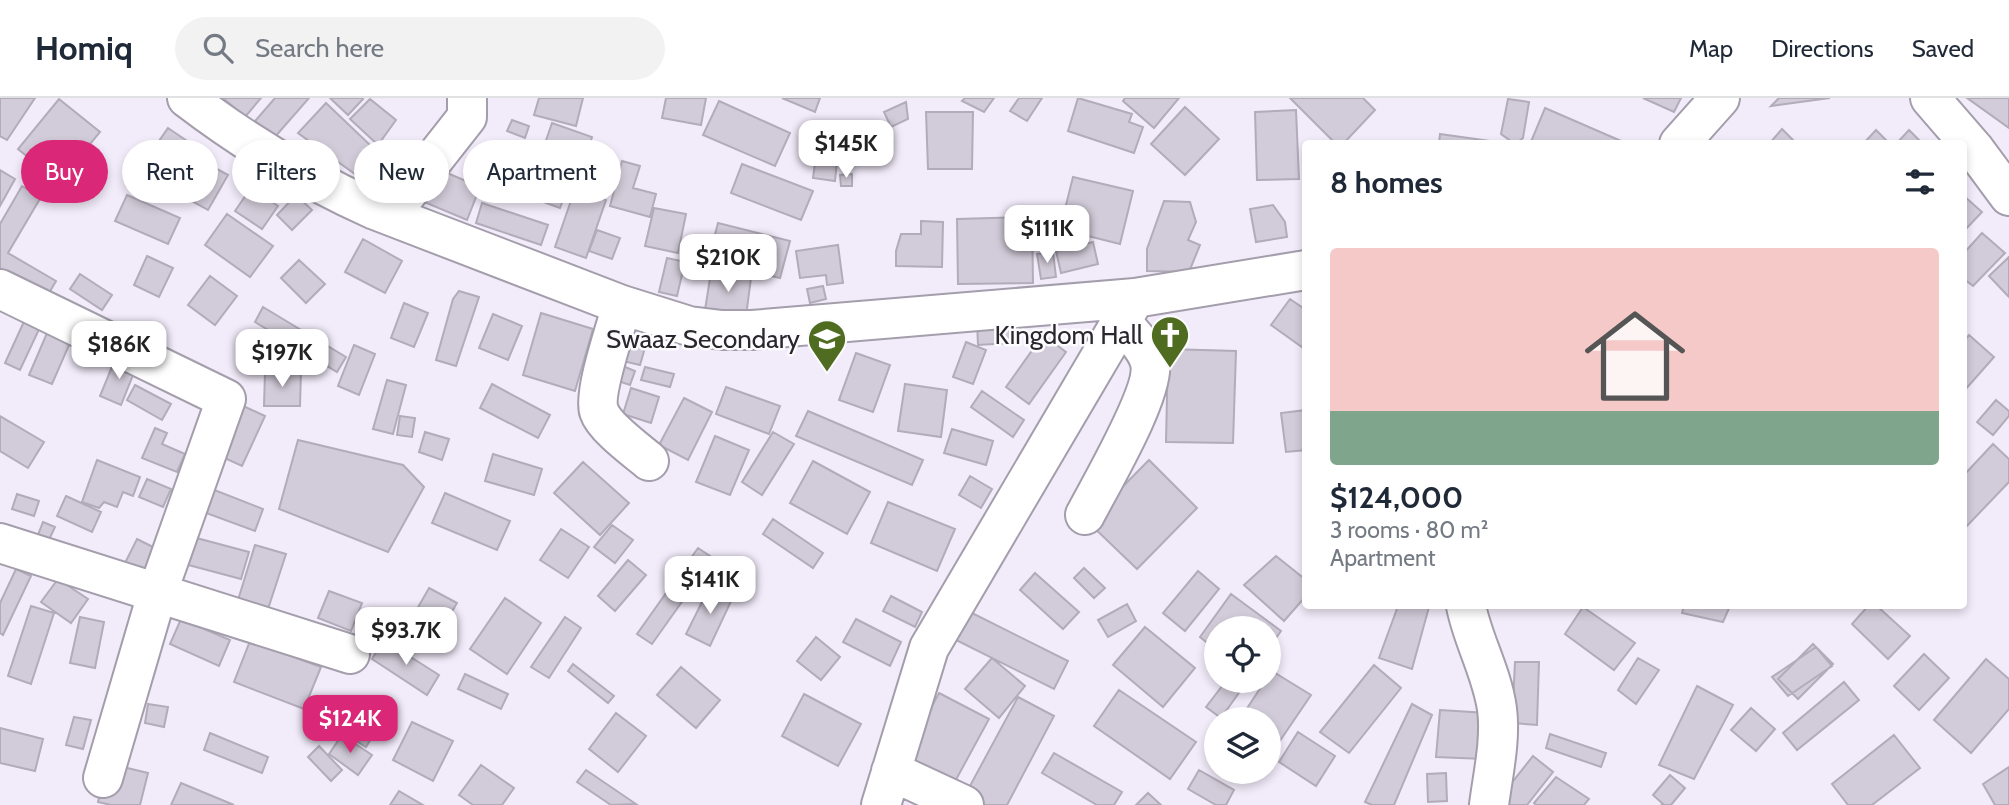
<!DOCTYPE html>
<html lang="en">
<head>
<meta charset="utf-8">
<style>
  :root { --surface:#fff; --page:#f2f2f3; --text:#1f2937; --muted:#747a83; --line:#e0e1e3; --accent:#db2777 }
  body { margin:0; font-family:Cabin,sans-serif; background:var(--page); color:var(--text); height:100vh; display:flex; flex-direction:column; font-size:26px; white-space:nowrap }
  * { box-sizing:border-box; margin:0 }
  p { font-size:23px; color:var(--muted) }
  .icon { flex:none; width:38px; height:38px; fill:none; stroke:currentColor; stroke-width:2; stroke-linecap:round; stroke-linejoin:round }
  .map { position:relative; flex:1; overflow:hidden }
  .side { position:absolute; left:1302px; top:42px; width:665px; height:469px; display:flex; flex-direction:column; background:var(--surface); border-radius:7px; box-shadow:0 4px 10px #0003 }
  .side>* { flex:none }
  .hud { position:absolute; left:21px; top:42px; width:665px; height:63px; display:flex; gap:14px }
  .controls { position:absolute; left:1204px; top:518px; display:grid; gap:14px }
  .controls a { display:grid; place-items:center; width:77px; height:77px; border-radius:50%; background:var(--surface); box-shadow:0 4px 10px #0003; font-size:35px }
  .price { position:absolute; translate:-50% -60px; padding:0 16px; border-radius:14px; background:#fff; color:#222; font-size:23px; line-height:46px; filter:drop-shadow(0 2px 4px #0008) }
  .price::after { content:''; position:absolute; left:50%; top:42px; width:21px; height:16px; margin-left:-10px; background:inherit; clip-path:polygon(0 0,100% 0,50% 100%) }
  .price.on { background:var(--accent); color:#fff }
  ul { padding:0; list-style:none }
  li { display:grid; align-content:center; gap:14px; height:371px; padding:0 28px }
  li+li { border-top:2px solid var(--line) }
  li span { display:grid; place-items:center; height:217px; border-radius:7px; color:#555 }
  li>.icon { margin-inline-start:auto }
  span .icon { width:126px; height:126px; fill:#fffc; stroke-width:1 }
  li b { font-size:30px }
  h2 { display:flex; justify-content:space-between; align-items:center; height:84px; padding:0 28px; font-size:30px }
  .chip { padding:0 24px; border-radius:32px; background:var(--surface); box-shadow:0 4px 10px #0003; font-size:24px; line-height:63px }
  .chip.on { background:var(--accent); color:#fff }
  header { display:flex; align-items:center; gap:42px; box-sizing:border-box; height:98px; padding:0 35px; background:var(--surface); border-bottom:2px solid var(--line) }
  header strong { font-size:33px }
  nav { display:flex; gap:38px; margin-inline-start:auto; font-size:24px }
  .search { width:490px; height:63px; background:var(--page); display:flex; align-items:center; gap:18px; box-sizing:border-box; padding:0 24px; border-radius:38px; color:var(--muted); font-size:26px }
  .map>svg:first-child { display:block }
  .building { fill:#d2cbd9; stroke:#b2abb9; stroke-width:2 }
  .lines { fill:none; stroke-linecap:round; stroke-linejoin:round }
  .minor-casing { stroke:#a49dab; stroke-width:42 }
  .minor { stroke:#fff; stroke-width:38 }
  .labels { text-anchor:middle; stroke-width:5; stroke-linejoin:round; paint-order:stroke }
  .poi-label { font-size:26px; fill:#2a272c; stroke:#fcfbfe; text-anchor:end }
</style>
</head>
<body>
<header>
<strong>Homiq</strong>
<div class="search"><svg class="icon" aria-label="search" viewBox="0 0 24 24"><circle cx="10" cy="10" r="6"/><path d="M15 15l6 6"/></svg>Search here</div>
<nav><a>Map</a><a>Directions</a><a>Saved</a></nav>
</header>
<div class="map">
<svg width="2009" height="707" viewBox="0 0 2009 707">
  <rect width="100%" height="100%" fill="#f2ebfa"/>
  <!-- building -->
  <path class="building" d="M0 0H35L7 42 0 38Z
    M223 0H261L245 19Z
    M275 0H309L274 40 255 23Z
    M330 0H362L363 1 348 17Z
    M539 0H583L576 28 534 17Z
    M666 0H706L701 27 662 20Z
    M782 0H820L815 14Z
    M965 0H994L984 14 962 3Z
    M1019 0H1042L1027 23 1010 13Z
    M1078 0 1132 16 1129 24 1143 29 1134 55 1068 33Z
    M1125 0H1179L1154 30 1123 3Z
    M1290 0H1363L1375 12 1343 46H1336Z
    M1643 0H1681L1674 14Z
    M1779 0H1830L1771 8Z
    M1967 0H2009V30Z
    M59 1 100 34 59 84 18 51Z
    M370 1 396 22 378 47 350 21Z
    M1508 1 1529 4 1523 40 1515 46 1501 36Z
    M719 3 790 35 775 68 703 37Z
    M906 4 908 21 891 29 884 14Z
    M326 5 390 66 373 89 298 35Z
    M1185 9 1219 41 1185 77 1151 46Z
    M1545 10 1628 46H1530Z
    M1296 12 1299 81 1257 82 1255 14Z
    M926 14H973L972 71H928Z
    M512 22 529 28 525 40 507 33Z
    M552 25 592 39 576 87 535 74Z
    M168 30 196 49 168 91 139 72Z
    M1782 31 1797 46H1769Z
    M1876 32 1888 44 1886 46H1863Z
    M1909 32 1923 46H1896Z
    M1440 36 1505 45V46H1439Z
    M817 50 838 53 835 83 813 80Z
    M195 59 228 77 208 112 175 94Z
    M622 63 640 68 633 90 656 96 650 119 610 108Z
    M742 66 813 93 801 122 731 95Z
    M431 68 480 89 467 122 417 101Z
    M0 72 15 81 0 108Z
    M590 75 602 80 598 92 585 87Z
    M852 76V88H841L840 77Z
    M1073 79 1133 93 1120 146 1060 131Z
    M22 88 41 99 8 155 56 183 45 202 0 177V126Z
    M548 89 566 94 560 110 543 104Z
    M251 90 278 108 262 131 235 113Z
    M575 91 606 102 586 160 555 149Z
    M127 97 180 120 168 146 115 123Z
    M296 97 312 112 292 132 277 117Z
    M1964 98 1982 114 1964 133Z
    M1164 103 1190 104 1196 124 1188 142 1200 147 1189 174 1147 173V151Z
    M482 105 548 127 541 147 476 125Z
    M1273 107 1285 124 1287 139 1256 144 1250 111Z
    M654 110 686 116 678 155 645 148Z
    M227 116 273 148 250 179 205 147Z
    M1032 119 1033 185 958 186 957 121Z
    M921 123 943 124 942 169 896 168V153L901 136H921Z
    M718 125 790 143 780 180 708 163Z
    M597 132 620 140 612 161 589 153Z
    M1982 135 2005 155 1973 188 1964 181V155Z
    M363 141 402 163 385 195 345 174Z
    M1093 144 1098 166 1061 175 1056 153Z
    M838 147 843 185 827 187 826 177 800 180 796 153Z
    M1053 154 1056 179 1041 181 1037 156Z
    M147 158 173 170 159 199 134 187Z
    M2009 159V199L1989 178Z
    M667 160 685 164 677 198 659 194Z
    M299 162 325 186 306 205 281 180Z
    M711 174 751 180 746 218 705 212Z
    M80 176 112 197 102 212 70 191Z
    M210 178 237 198 215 227 188 207Z
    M823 188 826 201 810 205 807 191Z
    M459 193 479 199 456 268 436 262 453 201Z
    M1290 201 1306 212V252L1271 227Z
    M404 205 428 215 414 249 391 240Z
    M263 209 346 259 337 274 255 224Z
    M541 215 593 231 575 293 523 277Z
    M493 216 522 228 508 262 479 250Z
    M27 217 42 225 20 272 5 265Z
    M1009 222 1010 245 978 247 977 224Z
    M50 228 73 238 52 286 29 277Z
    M1043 237 1066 254 1029 306 1006 289Z
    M1969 237 1994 259 1964 293V243Z
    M629 241 646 246 640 267 623 263Z
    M966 244 986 252 973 286 953 279Z
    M354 247 375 256 359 297 338 288Z
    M1168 251 1236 253 1233 345 1166 344Z
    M856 255 890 267 873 314 839 302Z
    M116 259 137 267 121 307 100 298Z
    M618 266 635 273 630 287 612 281Z
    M645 269 674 276 670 289 641 282Z
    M265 274H301L300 308H264Z
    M387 282 406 287 393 336 373 331Z
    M492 286 550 317 538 340 480 310Z
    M905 286 947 292 941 339 898 333Z
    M135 287 171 306 162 322 127 302Z
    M726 289 780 308 769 336 716 316Z
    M631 290 659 299 651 325 623 316Z
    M982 293 1024 322 1013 339 971 309Z
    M684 300 712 314 688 362 659 347Z
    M1996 302 2009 313V318L1993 337 1977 324Z
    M241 307 265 318 242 368 218 357Z
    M1306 312V352L1286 354 1281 315Z
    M808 313 923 362 912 387 796 338Z
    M0 318 44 344 28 370 0 353Z
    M400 318 415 320 412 339 397 337Z
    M155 330 167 335 162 346 185 356 177 374 142 360Z
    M952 331 993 343 986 367 944 355Z
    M425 334 449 341 442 362 419 354Z
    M773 334 794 346 762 397 742 384Z
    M715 338 749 352 730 397 696 384Z
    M298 342 403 367 424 389 388 454 279 411Z
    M1993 346 2009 361V384L1964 431V377Z
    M493 356 542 371 534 397 485 383Z
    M97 362 140 379 133 398 123 394 117 409 104 404 99 410 82 404Z
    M1149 362 1197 410 1137 471 1088 424Z
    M813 363 870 394 847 436 790 405Z
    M583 364 629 405 600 437 554 395Z
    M970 378 992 391 981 410 959 397Z
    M147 381 171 391 163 409 139 399Z
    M199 386 263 411 255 433 190 409Z
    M445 395 510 423 497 452 432 425Z
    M17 396 39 403 34 418 12 411Z
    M66 398 101 414 92 434 57 418Z
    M888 404 955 431 937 473 871 445Z
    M773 421 823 455 813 470 763 436Z
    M43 424 55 429 47 446 36 442Z
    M612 427 633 442 615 465 594 449Z
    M561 431 589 449 568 480 540 462Z
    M174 434 249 454 241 481 166 461Z
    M137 441 163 454 151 477 125 465Z
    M255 447 286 456 268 511 238 502Z
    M698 450 713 460 652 546 637 536Z
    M1276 458 1306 482V498L1284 523 1244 487Z
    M628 462 646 477 615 513 598 498Z
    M1084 470 1105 490 1094 500 1074 480Z
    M16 471 31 478 3 537 0 535V505Z
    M1198 473 1219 491 1185 533 1163 515Z
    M1035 475 1079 514 1063 531 1020 492Z
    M58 481 88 501 71 525 41 504Z
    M710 488 733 499 710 548 686 536Z
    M429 490 457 505 431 550 404 534Z
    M329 493 362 505 351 533 318 520Z
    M1231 496 1281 533 1269 550V530H1216V552L1200 539Z
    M891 498 922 514 915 529 883 513Z
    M505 500 541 525 507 576 470 551Z
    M1127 506 1136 523 1108 539 1098 522Z
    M31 508 54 515 31 586 8 578Z
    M958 508 1068 563 1054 591 944 536Z
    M1398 508 1429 509 1412 571 1379 560Z
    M1684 508H1730L1723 524 1682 515Z
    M1868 508H1877L1910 538 1888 561 1852 526Z
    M1583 509 1635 545 1614 572 1565 536Z
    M80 519 104 524 95 570 70 565Z
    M565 519 581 530 549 580 531 569Z
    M181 521 230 542 219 568 170 546Z
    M856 521 901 544 890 568 843 544Z
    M1145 529 1195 570 1163 609 1113 567Z
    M816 539 840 559 821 582 797 563Z
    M384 542 439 577 427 597 372 561Z
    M250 543 321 569 304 611 234 584Z
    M1813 546 1833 566 1798 601 1778 581Z
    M1816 549 1832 568 1788 598 1772 579Z
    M1924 556 1949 580 1919 612 1894 588Z
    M992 560 1025 588 999 620 965 591Z
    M1638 560 1659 572 1636 606 1618 592Z
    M1986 561 2009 581V611L1971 655 1934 622Z
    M1515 564H1539L1537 627 1512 625Z
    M573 566 614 598 608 605 568 573Z
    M1374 567 1401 590 1349 655 1320 634Z
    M681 569 720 602 696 630 657 597Z
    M1272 573 1311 597 1271 656 1269 655V621H1240L1265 583H1269Z
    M465 576 508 596 501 611 458 591Z
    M1226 583H1233L1243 589 1221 620 1206 609Z
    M1844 584 1859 602 1797 652 1783 635Z
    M1697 588 1733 607 1694 681 1659 667Z
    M1119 592 1196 644 1170 681 1094 628Z
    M939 595 989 621 952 689 903 662Z
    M804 596 861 626 838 668 782 638Z
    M1018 599 1054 618 1007 707H980L964 699Z
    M148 606 168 609 164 629 145 625Z
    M1412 606 1432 617 1394 707H1372L1365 704Z
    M1751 610 1775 631 1756 653 1731 632Z
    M348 611 378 629 366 649 336 630Z
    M1440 612 1487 615 1484 661 1436 659Z
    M616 615 646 638 618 674 589 651Z
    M74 619 91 622 83 651 66 647Z
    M412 624 453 643 433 683 393 662Z
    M0 630 43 641 35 673 0 665Z
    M1298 634 1335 658 1316 688 1279 664Z
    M210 635 268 659 262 675 204 652Z
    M1550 636 1606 655 1601 669 1546 650Z
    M342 637 372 657 358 677 329 656Z
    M1894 637 1920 670 1872 707H1848L1832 686Z
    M319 648 342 672 331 683 308 659Z
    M1054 655 1122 694 1114 707H1097L1042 675Z
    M1533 658 1553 674 1527 707H1504L1498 702Z
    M107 665 148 675 140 707H111L98 704Z
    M481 667 514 690 502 707H473L459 697Z
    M2009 669V707H1995L1983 686Z
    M586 672 636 706 611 707 577 684Z
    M1199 672 1234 692 1226 707H1216L1188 691Z
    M1446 675 1447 703 1428 704 1427 676Z
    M1670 677 1685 690 1671 707H1661L1663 706 1653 697Z
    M1556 679 1589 701 1584 707H1536L1534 705Z
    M181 685 234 707H171Z
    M399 693 423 707H390Z
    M1148 695 1161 707H1136Z"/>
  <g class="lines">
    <!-- minor casing -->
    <g class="minor-casing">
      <path id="minor" d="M187 0C246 45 307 82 375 112L622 207 689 228 722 232H752L1135 200 1306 172
        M1930 0 1975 52 2009 98
        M1679 46 1720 0
        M390 117 467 19V0
        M0 191 226 301 157 496 103 680
        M622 207C616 229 593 295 599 313 604 329 636 352 649 363
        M1085 417C1100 388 1156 293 1150 265 1147 250 1131 236 1123 225
        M0 445 350 556
        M1466 508C1473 543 1492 575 1497 611 1501 642 1493 676 1489 707
        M891 673 964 707
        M881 707 929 550 1135 200"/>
    </g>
    <!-- minor -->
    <use href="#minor" class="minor"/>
  </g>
  <!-- icons -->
  <defs>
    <g id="church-pin" transform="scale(2.0125)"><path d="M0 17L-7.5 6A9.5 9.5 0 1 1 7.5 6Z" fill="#4f6c21" stroke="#fcfbfe"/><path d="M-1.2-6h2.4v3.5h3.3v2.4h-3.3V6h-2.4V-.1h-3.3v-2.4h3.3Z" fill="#fff"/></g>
    <g id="school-pin" transform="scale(2.0125)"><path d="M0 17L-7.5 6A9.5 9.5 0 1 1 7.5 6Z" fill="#4f6c21" stroke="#fcfbfe"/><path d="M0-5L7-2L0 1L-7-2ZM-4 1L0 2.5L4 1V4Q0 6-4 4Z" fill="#fff"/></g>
  </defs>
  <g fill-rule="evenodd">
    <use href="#church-pin" x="1170" y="237"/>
    <use href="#school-pin" x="827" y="241"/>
  </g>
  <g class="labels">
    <!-- poi labels -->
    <g class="poi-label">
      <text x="1143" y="246">Kingdom Hall</text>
      <text x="800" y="250">Swaaz Secondary</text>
    </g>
  </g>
</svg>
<div class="controls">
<a><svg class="icon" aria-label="locate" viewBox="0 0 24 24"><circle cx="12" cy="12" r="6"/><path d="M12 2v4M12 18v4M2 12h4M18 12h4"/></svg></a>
<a><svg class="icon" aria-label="layers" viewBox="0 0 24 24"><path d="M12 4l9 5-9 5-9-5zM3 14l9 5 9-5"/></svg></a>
</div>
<b class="price" style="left:846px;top:82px">$145K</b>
<b class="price" style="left:1047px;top:167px">$111K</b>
<b class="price" style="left:728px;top:196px">$210K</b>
<b class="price" style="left:119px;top:283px">$186K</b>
<b class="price" style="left:282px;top:291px">$197K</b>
<b class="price" style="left:710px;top:518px">$141K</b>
<b class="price" style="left:406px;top:569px">$93.7K</b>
<b class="price on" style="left:350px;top:657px">$124K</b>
<div class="hud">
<a class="chip on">Buy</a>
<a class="chip">Rent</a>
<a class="chip">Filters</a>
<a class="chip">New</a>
<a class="chip">Apartment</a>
</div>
<section class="side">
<h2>8 homes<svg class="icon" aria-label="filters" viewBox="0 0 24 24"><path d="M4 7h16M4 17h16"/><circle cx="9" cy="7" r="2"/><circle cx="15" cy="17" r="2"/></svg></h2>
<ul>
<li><span style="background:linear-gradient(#f6c9c9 75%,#7fa58c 0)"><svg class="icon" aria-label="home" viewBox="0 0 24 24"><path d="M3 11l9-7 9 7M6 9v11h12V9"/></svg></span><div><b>$124,000</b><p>3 rooms · 80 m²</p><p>Apartment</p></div></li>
</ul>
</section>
</div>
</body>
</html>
